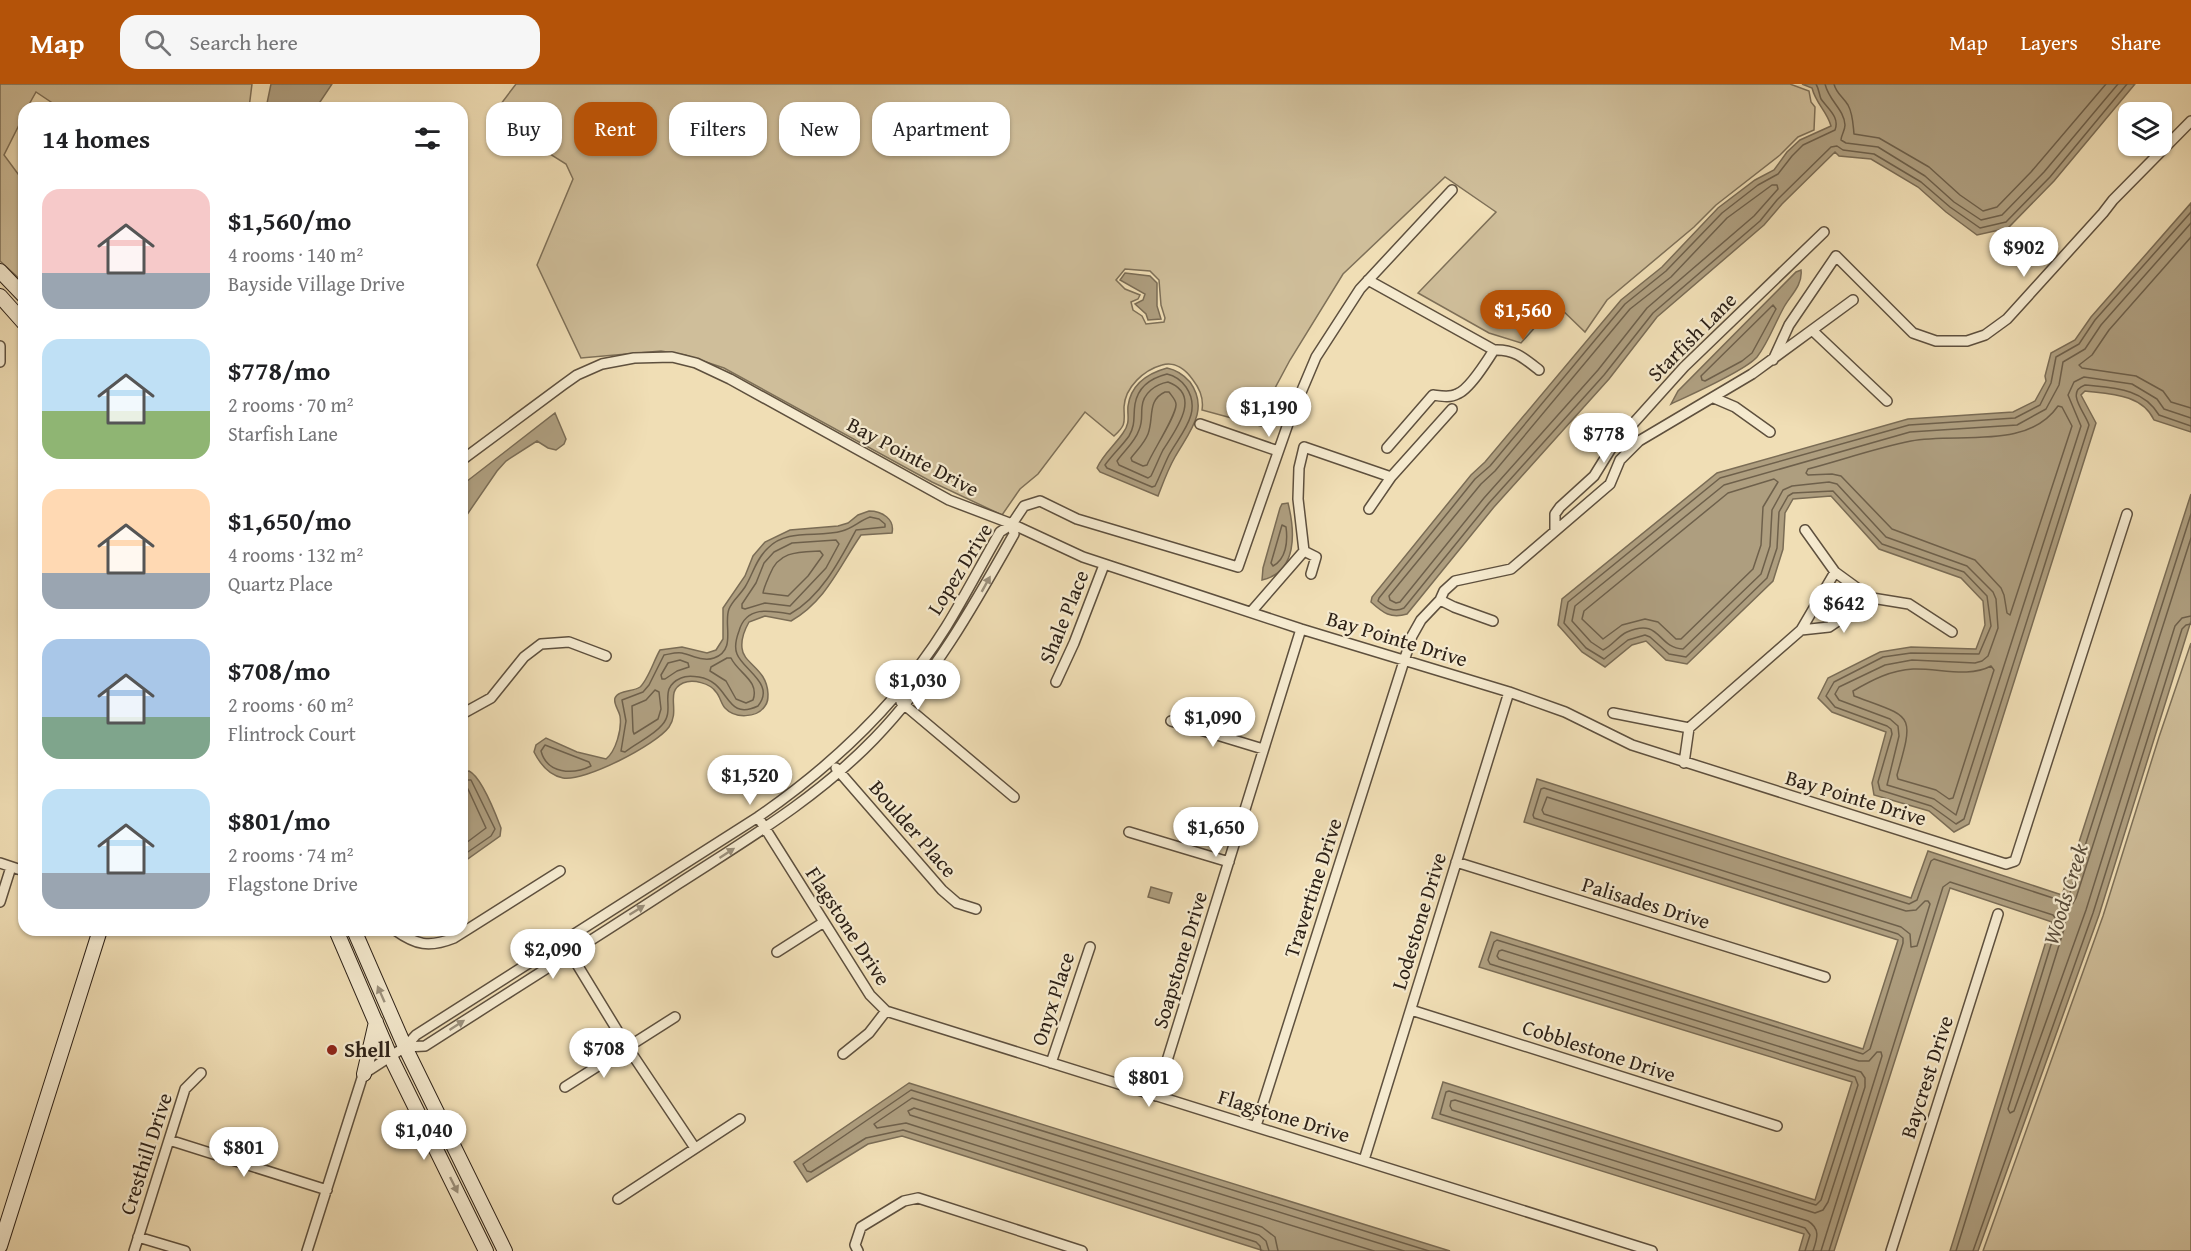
<!DOCTYPE html>
<html lang="en">
<head>
<meta charset="utf-8">
<style>
  :root { --surface:#fff; --page:#f6f6f6; --text:#202124; --muted:#757577; --accent:#b45309 }
  body { margin:0; font-family:"Gentium Book Plus",serif; background:var(--page); color:var(--text); height:100vh; display:flex; flex-direction:column; font-size:22px; white-space:nowrap }
  * { box-sizing:border-box; margin:0 }
  p { font-size:20px; color:var(--muted) }
  .icon { flex:none; width:33px; height:33px; fill:none; stroke:currentColor; stroke-width:2; stroke-linecap:round; stroke-linejoin:round }
  .map { position:relative; flex:1; overflow:hidden }
  .sheet { position:absolute; left:18px; top:18px; width:450px; height:834px; display:flex; flex-direction:column; background:var(--surface); border-radius:18px; box-shadow:0 2px 4px #0004 }
  .sheet>* { flex:none }
  .guide { position:absolute; left:486px; top:18px; width:570px; height:54px; display:flex; gap:12px }
  .buttons { position:absolute; left:2118px; top:18px; display:grid; gap:12px }
  .buttons a { display:grid; place-items:center; width:54px; height:54px; border-radius:12px; background:var(--surface); box-shadow:0 2px 4px #0004; font-size:30px }
  .price { position:absolute; translate:-50% -51px; padding:0 14px; border-radius:21px; background:#fff; color:#222; font-size:20px; line-height:39px; filter:drop-shadow(0 2px 3px #0008) }
  .price::after { content:''; position:absolute; left:50%; top:36px; width:18px; height:14px; margin-left:-9px; background:inherit; clip-path:polygon(0 0,100% 0,50% 100%) }
  .price.selected { background:var(--accent); color:#fff }
  ul { padding:0; list-style:none }
  li { display:flex; align-items:center; gap:18px; height:150px; padding:0 24px }
  li span { display:grid; place-items:center; flex:none; width:168px; height:120px; border-radius:18px; color:#555 }
  li>.icon { margin-inline-start:auto }
  span .icon { width:72px; height:72px; fill:#fffc; stroke-width:1 }
  li b { font-size:26px }
  h2 { display:flex; justify-content:space-between; align-items:center; height:72px; padding:0 24px; font-size:26px }
  .tag { padding:0 21px; border-radius:18px; background:var(--surface); box-shadow:0 2px 4px #0004; font-size:21px; line-height:54px }
  .tag.selected { background:var(--accent); color:#fff }
  header { display:flex; align-items:center; gap:36px; box-sizing:border-box; height:84px; padding:0 30px; background:var(--accent); color:#fff }
  header strong { font-size:28px }
  nav { display:flex; gap:33px; margin-inline-start:auto; font-size:21px }
  .search { width:420px; height:54px; background:var(--page); display:flex; align-items:center; gap:15px; box-sizing:border-box; padding:0 21px; border-radius:18px; color:var(--muted); font-size:22px }
  .map>svg:first-child { display:block }
  .green { fill:#cfbe9a; stroke:#7e7058; stroke-width:1.5; fill-rule:evenodd }
  .water { fill:#ae9e7f; stroke:#7a6c55; stroke-width:1.5 }
  .lines { fill:none; stroke-linecap:round; stroke-linejoin:round }
  .shore { stroke:#6e604b; stroke-width:1.5 }
  .street-casing { stroke:#5e503e; stroke-width:12 }
  .secondary-casing { stroke:#2d2117; stroke-width:16 }
  .street { stroke:#f5eacf; stroke-width:9 }
  .secondary { stroke:#f5eacf; stroke-width:14 }
  .oneway { fill:#9b907c }
  .poi-dot { fill:#8f2418; stroke:#f5eacf; stroke-width:2 }
  .labels { text-anchor:middle; stroke-width:4.5; stroke-linejoin:round; paint-order:stroke }
  .street-label { font-size:21px; fill:#2d2117; stroke:#f5eacf }
  .poi-label { font-size:21px; font-weight:bold; fill:#2d2117; stroke:#f5eacf; text-anchor:start }
  .water-label { font-size:22px; font-style:italic; fill:#5a4d3b; stroke:#f5eacf }
</style>
</head>
<body>
<header>
<strong>Map</strong>
<div class="search"><svg class="icon" aria-label="search" viewBox="0 0 24 24"><circle cx="10" cy="10" r="6"/><path d="M15 15l6 6"/></svg>Search here</div>
<nav><a>Map</a><a>Layers</a><a>Share</a></nav>
</header>
<div class="map">
<svg width="2191" height="1167" viewBox="0 0 2191 1167">
  <rect width="100%" height="100%" fill="#f0deb5"/>
  <filter id="stains"><feTurbulence type="fractalNoise" baseFrequency=".00333" numOctaves="4"/><feColorMatrix values="0 0 0 0 .2 0 0 0 0 .09 0 0 0 0 .02 0 0 0 .5 -.17"/></filter>
  <radialGradient id="worn" r=".72"><stop offset=".6" stop-color="#630" stop-opacity="0"/><stop offset="1" stop-color="#630" stop-opacity=".3"/></radialGradient>
  <!-- green -->
  <path class="green" d="M0 0H252L249 24H60L36 8 27 24H24V31L4 71 24 98V199L0 177Z
    M516 0H1790L1809 7 1811 18 1815 23 1814 46 1798 53 1780 71 1716 121 1694 143 1607 216 1585 248 1556 220 1521 259 1489 249 1418 209 1496 128 1445 93 1343 190 1290 276 1267 319 1261 342 1202 326C1204 314 1200 305 1193 296 1186 286 1175 277 1162 281 1144 286 1125 303 1124 323 1124 338 1127 340 1114 352L1085 328 1038 390 1020 405 1002 431 932 398 724 284 685 271 661 267 581 274 537 181 573 95 566 80 491 33ZM1125 185 1150 187 1159 196 1161 221 1165 234 1164 238 1146 240 1142 232 1133 226 1131 218 1138 215 1140 211 1125 205 1116 196Z
    M2191 559V1167H1983L2103 832 2159 653Z"/>
  <!-- water -->
  <path class="water" d="M271 0H332L316 24H266Z
    M1802 0H2135L2054 97 2008 144 1977 151 1946 128 1918 103 1871 75 1839 72 1835 68 1782 120 1764 141 1657 233 1609 295 1494 423 1407 530C1391 535 1383 529 1371 518L1372 513 1471 391 1485 378 1621 216 1662 183 1718 124 1755 96 1774 86 1787 68 1800 56 1831 42C1827 27 1816 20 1812 4Z
    M2191 119V348L2154 336C2142 310 2110 310 2085 307L2081 311 2096 339 1969 740 1954 748 1929 727 1874 711 1872 699 1886 648 1832 628 1818 614 1828 594 1880 568 1911 563 1976 565 1985 541 1983 517 1961 494 1879 465 1831 412 1793 415 1785 429 1783 465 1773 497 1687 580 1666 576 1646 557 1632 561 1605 583 1582 568 1558 541 1562 515 1717 389 1908 335 2013 328 2035 317 2046 297 2045 292 2051 269 2075 256 2091 233Z
    M1801 186C1803 201 1790 212 1784 223 1775 239 1768 259 1757 273 1745 287 1690 311 1671 320L1678 307 1796 188Z
    M1125 189 1150 192 1157 199V222L1161 235 1148 236 1146 230 1135 220 1143 216 1145 210 1120 196Z
    M1167 284C1177 286 1183 290 1190 298 1210 326 1189 348 1175 373 1168 385 1163 399 1158 412L1100 388 1097 384C1103 370 1115 361 1123 349 1131 338 1127 332 1128 322 1131 300 1149 289 1167 284Z
    M555 329 566 355 564 360 556 366 548 364 537 357 506 377 497 387 462 438V401Z
    M2191 410V537L2099 831 1978 1167H1950L2052 838 1950 804 1834 1167H1799L1804 1150 1432 1034 1443 998 1815 1116 1852 998 1479 883 1491 848 1863 965 1898 856 1524 738 1537 695 1911 814 1928 767 2062 811Z
    M1288 419C1295 447 1298 488 1262 496L1263 484 1280 424 1282 420Z
    M869 427C882 427 895 435 892 449L861 451C839 483 826 517 791 537L765 532 749 538C745 545 741 555 742 564 743 580 767 584 768 610 768 615 768 618 765 622 757 634 735 635 725 624 721 620 720 612 716 608 710 599 693 595 683 599 664 608 681 626 669 643 656 661 584 698 563 694 548 691 540 680 534 668L536 661 546 654 577 668 606 675C616 667 622 645 620 632 619 626 613 620 615 614 618 606 633 608 640 603 648 596 654 576 660 566L682 563 707 569 716 566 723 555V524L745 492 753 472 765 458 790 446 838 442 848 439 858 431Z
    M469 687C482 693 496 731 501 744L500 752 462 779V694L465 688Z
    M1151 803 1172 809 1169 819 1148 813Z
    M909 999 1450 1167H1264L902 1052 868 1060 807 1098 794 1078Z"/>
  <g class="lines">
    <!-- shore -->
    <path class="shore" d="M1816 0C1819 5 1819 10 1821 15 1828 25 1840 33 1835 46L1803 61 1792 72 1778 90 1758 101 1722 129 1666 187 1625 220 1490 382 1475 395 1379 514 1378 517C1386 524 1394 529 1404 524L1489 419 1604 291 1653 229 1760 137 1777 116 1831 63 1837 62 1843 66 1874 70 1921 98 1950 123 1980 144 2006 138 2050 93 2127 0
      M1825 0C1829 17 1844 25 1845 41 1845 47 1841 51 1841 56L1846 59 1878 63 1925 92 1954 118 1981 136 2002 131 2044 88 2118 0
      M1834 0C1836 9 1843 13 1848 21 1853 30 1853 40 1854 50L1879 54 1929 83 1960 111 1983 127 1997 123 2031 88 2106 0
      M1772 101H1777L1778 105 1754 132 1647 224 1598 286 1484 414 1400 518 1396 519 1390 516 1389 512 1481 400 1495 387 1630 225 1671 193 1727 134Z
      M2191 128 2095 236 2079 260 2056 273 2051 299 2040 321 2015 334 1909 341 1720 394 1568 518 1564 539 1586 564 1604 575 1628 556 1645 551 1650 553 1669 570 1686 573 1767 494 1777 464 1779 428 1788 412 1793 409 1833 407 1882 460 1964 488 1987 512 1991 542 1979 570 1911 569 1883 573 1834 598 1826 612 1835 623 1887 642 1891 645 1892 650 1878 698 1880 706 1931 722 1956 740 1964 735 2089 341C2085 328 2065 308 2085 301 2114 304 2143 304 2159 331L2191 342
      M2191 139 2101 241 2085 265 2063 278 2059 301 2046 325 2017 341 1910 348 1724 401 1575 522 1572 537 1591 558 1603 566C1612 562 1618 552 1627 548 1661 533 1657 564 1683 565L1761 490 1770 462 1772 426 1783 406 1792 402 1829 398 1837 400 1886 453 1967 482 1993 508 1996 515 1998 544 1988 572 1982 577 1975 579 1912 576 1885 581 1839 603 1835 610 1839 616 1890 635 1898 642 1899 652 1887 701 1934 715 1956 731 2081 342 2068 311 2074 298 2084 293 2132 300 2157 315 2164 325 2191 334
      M2191 153 2109 246 2092 271 2079 281 2082 284 2136 292 2163 307 2171 318 2191 324
      M1773 221 1776 225 1752 269 1742 277 1705 297 1702 296 1701 292Z
      M1167 290C1176 292 1181 296 1186 303 1203 328 1181 349 1169 371 1164 381 1160 392 1155 402L1152 403 1107 384 1105 381C1112 371 1122 362 1129 352 1136 340 1133 332 1135 320 1138 303 1151 294 1167 290Z
      M1168 298C1203 311 1175 347 1163 366 1159 374 1155 384 1151 392L1148 394 1119 381 1117 377C1124 367 1135 358 1139 346 1143 337 1141 331 1142 323 1143 309 1156 300 1168 298Z
      M1165 308H1169C1171 311 1176 316 1176 320 1177 331 1152 368 1147 381L1143 382 1132 377 1131 374C1137 366 1144 360 1148 350 1154 334 1147 316 1165 308Z
      M2058 322 2062 323 2072 342 2010 531 2007 529 2004 511 2001 504 1975 476 1892 445 1841 392 1832 390 1808 391 1806 389 1808 385C1842 376 1876 364 1911 357 1957 348 2027 367 2058 322Z
      M1774 395 1778 398 1763 423 1761 461 1753 485 1681 555H1676L1658 538 1645 535 1622 541 1603 555 1582 535 1584 527 1728 409Z
      M870 433 879 435 885 440V443L856 446C840 476 821 513 790 530 769 526 746 522 739 547 736 555 734 563 737 570 743 586 776 600 758 622 724 638 731 598 699 593 693 592 687 591 681 594 656 605 677 625 662 641 653 652 636 659 625 668L621 667 626 637 622 616 643 608 649 601 664 571C670 570 676 568 682 569 692 571 703 578 714 574 737 566 723 540 729 525 732 517 740 511 745 503 753 490 756 475 768 464 787 444 818 454 842 447 853 444 859 437 870 433Z
      M1282 441 1286 443C1288 458 1286 475 1273 482L1271 479Z
      M2191 454 2076 814 2072 821 2062 826 2065 835V842L2008 1025 2010 1029 2014 1027 2086 826 2175 542 2182 534 2191 532
      M836 456 839 460 826 484 790 522 765 519 745 525 742 524V520L756 499 764 479 774 468 792 459Z
      M820 467 823 471 808 492 788 512 763 509C764 503 767 497 770 490 779 467 798 468 820 467Z
      M727 574H731C738 589 760 597 753 616L746 619 736 615 726 597 710 587 711 583Z
      M680 576 688 579 689 583 677 587 665 595H662L661 591 668 579Z
      M1991 582 1994 586 1953 714 1949 715 1936 706 1898 695 1897 691C1915 628 1913 634 1854 612L1853 607C1872 596 1891 586 1913 585 1938 584 1969 594 1991 582Z
      M655 606 659 608 661 625 658 635 634 650 633 647 632 622 646 616Z
      M545 661 589 678 591 682C573 691 547 690 541 667Z
      M462 696H471L495 745 491 752 462 772
      M462 703 468 705 486 744 462 762
      M1547 713 1906 827 1916 826 1925 817H1928L1930 820 1917 862 1911 863 1910 850 1901 843 1544 730 1542 726Z
      M1261 1167 1260 1162 1256 1158 903 1046 866 1054 811 1088 807 1087 803 1080 911 1006 1429 1167
      M1269 1167 1266 1157 1259 1151 906 1039 877 1044 874 1040 912 1014 1404 1167
      M1278 1167 1275 1153 1262 1143 910 1031 908 1027 914 1024 1374 1167
      M1805 1167 1810 1151 1805 1144 1440 1030 1446 1008 1449 1007 1816 1121 1821 1116 1858 1001 1855 993 1490 880 1488 876 1494 858 1497 856 1863 970 1870 965 1903 859V854L1898 850 1534 734 1533 731 1541 705 1544 704 1909 820 1917 816 1931 777 1934 775 2059 816H2065L2069 812 2191 430
      M1813 1167C1817 1155 1821 1145 1808 1137L1452 1026 1450 1022 1451 1017 1455 1016 1815 1129 1823 1126 1828 1118 1865 1003V994L1861 988 1499 875 1497 872 1499 867 1502 866 1859 977H1869L1877 968H1881L1882 972 1821 1167
      M1829 1167 1943 803 1950 798 2053 831 2058 838 1956 1167
      M1973 1167 2093 829 2182 545 2186 541 2191 540"/>
    <!-- street casing -->
    <g class="street-casing">
      <path id="street" d="M1368 196 1494 266C1514 265 1524 274 1539 286
        M1813 247 1887 317
        M0 262V278
        M1773 276 1789 241 1836 172 1913 249 1936 257H1967L1985 251 2007 235 2103 129 2113 116 2191 37
        M1714 314 1735 323 1770 348
        M1200 340 1278 367
        M1387 364 1433 311C1441 312 1450 314 1457 310 1469 306 1487 277 1494 266
        M462 376 563 301 577 291 602 280 634 274 672 273 696 279 730 295 949 416 1012 440 1083 473 1301 545 1509 608 1565 628 1632 661 2006 780 2015 777 2127 430
        M1369 425 1391 393 1452 325
        M1555 446V430L1560 423 1594 392 1612 363 1684 283 1824 148
        M1805 446 1835 488 1857 504 1872 514 1909 520 1952 548
        M1304 467 1316 473 1311 490
        M1440 516 1454 523 1493 537
        M1251 528 1304 467 1298 415 1299 384 1304 363 1391 393
        M1801 546 1829 543 1872 514
        M1056 598 1074 559 1104 481
        M901 618 1014 713
        M1613 629 1689 644
        M462 630 491 614 524 573 541 560 569 558 606 572
        M1171 637 1263 665
        M1684 679 1689 644 1801 546 1835 488
        M836 684 942 806 957 819 976 825
        M758 733 870 911 886 927 1652 1167
        M1129 748 1229 778
        M1456 778 1825 893
        M0 779 24 787
        M0 818 11 783
        M395 846C416 861 429 864 454 854L560 787
        M567 864 628 964 695 1064
        M777 868 824 838
        M1411 926 1777 1042
        M405 963 425 962C509 908 594 855 678 800 746 756 816 715 874 655 933 594 973 523 1014 450L1012 440
        M843 970 869 949 886 927
        M1051 979 1090 863
        M565 1003 675 933
        M1156 1012 1301 545
        M1256 1042 1412 552 1421 536 1440 516 1444 507 1455 497 1511 485 1610 400 1620 376 1639 357 1752 290 1853 216
        M169 1056 327 1106
        M1364 1076 1509 608
        M618 1115 740 1035
        M138 1153 185 1167
        M134 1167 185 1005 201 989
        M307 1167 362 994 368 987 405 963 416 951 758 733C832 682 898 620 946 543 965 512 982 479 1000 448L1012 440 1024 422 1040 417 1077 435 1238 483 1289 337 1316 273 1360 205 1452 106
        M858 1167 855 1161 861 1143 904 1117 918 1114 1082 1167
        M1891 1167 1998 830"/>
    </g>
    <!-- secondary casing -->
    <g class="secondary-casing">
      <path id="secondary" d="M0 187 24 212
        M0 212 24 239
        M336 846 391 974 486 1167
        M354 846 405 963 505 1167
        M364 990 376 938
        M0 1162 100 846"/>
    </g>
    <!-- street -->
    <use href="#street" class="street"/>
    <!-- secondary -->
    <use href="#secondary" class="secondary"/>
  </g>
  <!-- one-way arrows -->
  <defs><path id="oneway-solid" d="M-6-.8H1V-3.2L6.5 0L1 3.2V.8H-6Z" transform="scale(1.5)"/></defs>
  <g class="oneway">
    <use href="#oneway-solid" transform="translate(986 500) rotate(-61)"/>
    <use href="#oneway-solid" transform="translate(727 769) rotate(-33)"/>
    <use href="#oneway-solid" transform="translate(637 826) rotate(-32)"/>
    <use href="#oneway-solid" transform="translate(381 910) rotate(-114)"/>
    <use href="#oneway-solid" transform="translate(457 941) rotate(-33)"/>
    <use href="#oneway-solid" transform="translate(454 1101) rotate(64)"/>
  </g>
  <!-- markers -->
  <circle class="poi-dot" cx="332" cy="966" r="6"/>
  <g class="labels">
    <!-- street labels -->
    <g class="street-label">
      <text transform="translate(1692 253) rotate(-45)" y="7">Starfish Lane</text>
      <text transform="translate(913 373) rotate(28)" y="7">Bay Pointe Drive</text>
      <text transform="translate(960 485) rotate(-58)" y="7">Lopez Drive</text>
      <text transform="translate(1064 533) rotate(-68)" y="7">Shale Place</text>
      <text transform="translate(1397 555) rotate(17)" y="7">Bay Pointe Drive</text>
      <text transform="translate(1856 714) rotate(17)" y="7">Bay Pointe Drive</text>
      <text transform="translate(913 745) rotate(49)" y="7">Boulder Place</text>
      <text transform="translate(1313 804) rotate(-72)" y="7">Travertine Drive</text>
      <text transform="translate(1646 819) rotate(17)" y="7">Palisades Drive</text>
      <text transform="translate(1419 837) rotate(-73)" y="7">Lodestone Drive</text>
      <text transform="translate(848 842) rotate(57)" y="7">Flagstone Drive</text>
      <text transform="translate(1180 876) rotate(-73)" y="7">Soapstone Drive</text>
      <text transform="translate(1053 915) rotate(-72)" y="7">Onyx Place</text>
      <text transform="translate(1599 967) rotate(18)" y="7">Cobblestone Drive</text>
      <text transform="translate(1927 993) rotate(-72)" y="7">Baycrest Drive</text>
      <text transform="translate(1284 1032) rotate(17)" y="7">Flagstone Drive</text>
      <text transform="translate(146 1070) rotate(-72)" y="7">Cresthill Drive</text>
    </g>
    <!-- poi labels -->
    <g class="poi-label">
      <text x="344" y="973">Shell</text>
    </g>
    <!-- water labels -->
    <g class="water-label">
      <text transform="translate(2065 810) rotate(-73)" y="8">Woods Creek</text>
    </g>
  </g>
  <rect width="100%" height="100%" filter="url(#stains)"/>
  <rect width="100%" height="100%" fill="url(#worn)"/>
</svg>
<div class="buttons">
<a><svg class="icon" aria-label="layers" viewBox="0 0 24 24"><path d="M12 4l9 5-9 5-9-5zM3 14l9 5 9-5"/></svg></a>
</div>
<b class="price" style="left:2024px;top:194px">$902</b>
<b class="price selected" style="left:1523px;top:257px">$1,560</b>
<b class="price" style="left:1269px;top:354px">$1,190</b>
<b class="price" style="left:1604px;top:380px">$778</b>
<b class="price" style="left:1844px;top:550px">$642</b>
<b class="price" style="left:918px;top:627px">$1,030</b>
<b class="price" style="left:1213px;top:664px">$1,090</b>
<b class="price" style="left:750px;top:722px">$1,520</b>
<b class="price" style="left:1216px;top:774px">$1,650</b>
<b class="price" style="left:553px;top:896px">$2,090</b>
<b class="price" style="left:604px;top:995px">$708</b>
<b class="price" style="left:1149px;top:1024px">$801</b>
<b class="price" style="left:424px;top:1077px">$1,040</b>
<b class="price" style="left:244px;top:1094px">$801</b>
<div class="guide">
<a class="tag">Buy</a>
<a class="tag selected">Rent</a>
<a class="tag">Filters</a>
<a class="tag">New</a>
<a class="tag">Apartment</a>
</div>
<section class="sheet">
<h2>14 homes<svg class="icon" aria-label="filters" viewBox="0 0 24 24"><path d="M4 7h16M4 17h16"/><circle cx="9" cy="7" r="2"/><circle cx="15" cy="17" r="2"/></svg></h2>
<ul>
<li><span style="background:linear-gradient(#f6c9c9 70%,#9aa5b1 0)"><svg class="icon" aria-label="home" viewBox="0 0 24 24"><path d="M3 11l9-7 9 7M6 9v11h12V9"/></svg></span><div><b>$1,560/mo</b><p>4 rooms · 140 m²</p><p>Bayside Village Drive</p></div></li>
<li><span style="background:linear-gradient(#bfe0f5 60%,#8fb573 0)"><svg class="icon" aria-label="home" viewBox="0 0 24 24"><path d="M3 11l9-7 9 7M6 9v11h12V9"/></svg></span><div><b>$778/mo</b><p>2 rooms · 70 m²</p><p>Starfish Lane</p></div></li>
<li><span style="background:linear-gradient(#ffd9b3 70%,#9aa5b1 0)"><svg class="icon" aria-label="home" viewBox="0 0 24 24"><path d="M3 11l9-7 9 7M6 9v11h12V9"/></svg></span><div><b>$1,650/mo</b><p>4 rooms · 132 m²</p><p>Quartz Place</p></div></li>
<li><span style="background:linear-gradient(#a9c7e8 65%,#7fa58c 0)"><svg class="icon" aria-label="home" viewBox="0 0 24 24"><path d="M3 11l9-7 9 7M6 9v11h12V9"/></svg></span><div><b>$708/mo</b><p>2 rooms · 60 m²</p><p>Flintrock Court</p></div></li>
<li><span style="background:linear-gradient(#bfe0f5 70%,#9aa5b1 0)"><svg class="icon" aria-label="home" viewBox="0 0 24 24"><path d="M3 11l9-7 9 7M6 9v11h12V9"/></svg></span><div><b>$801/mo</b><p>2 rooms · 74 m²</p><p>Flagstone Drive</p></div></li>
</ul>
</section>
</div>
</body>
</html>
